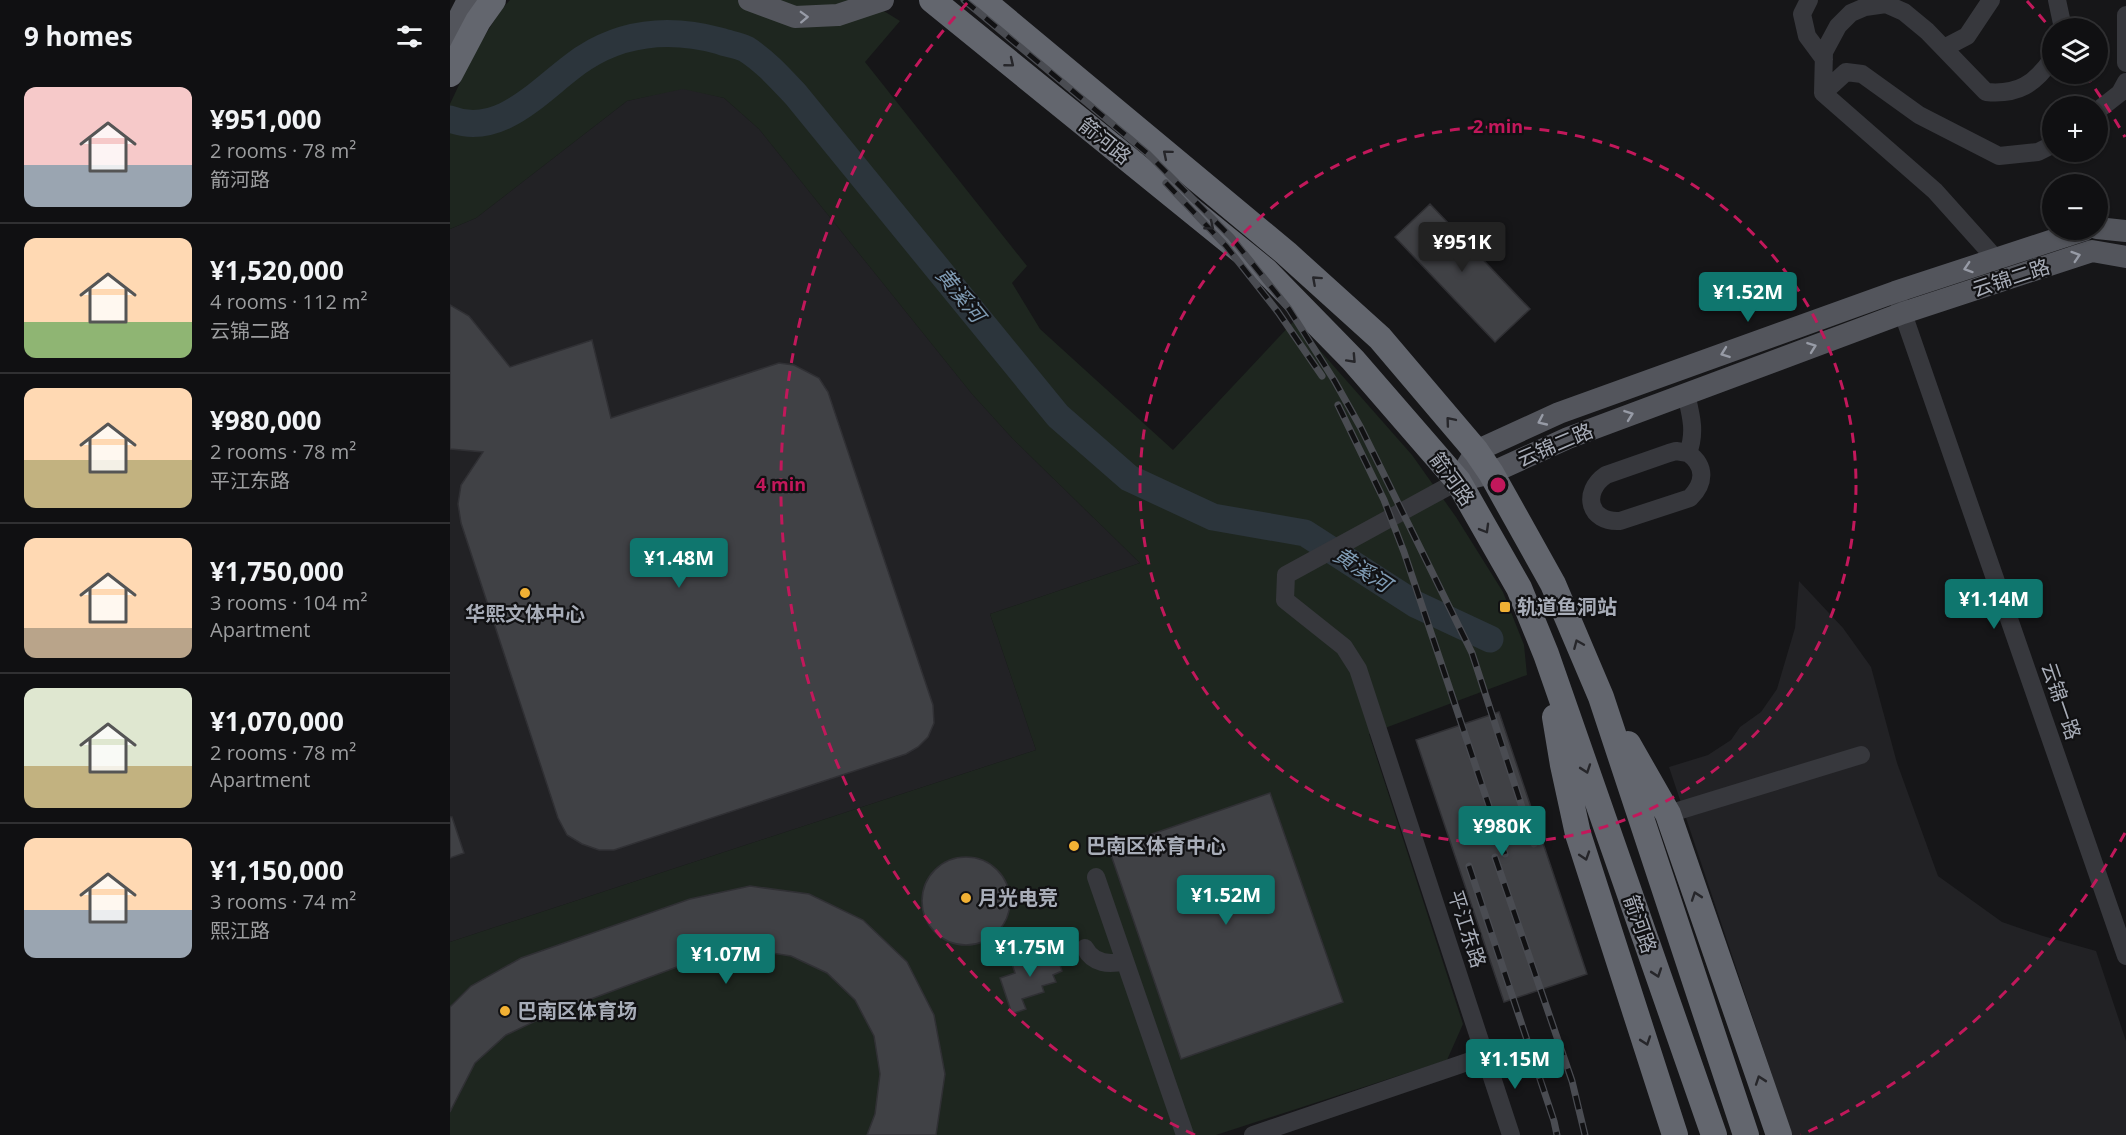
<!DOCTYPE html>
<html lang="en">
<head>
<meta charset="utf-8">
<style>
  :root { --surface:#101012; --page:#19191b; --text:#f1f3f6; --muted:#9c9d9f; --line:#303032; --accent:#0f766e }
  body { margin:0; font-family:"Open Sans","Noto Sans SC",sans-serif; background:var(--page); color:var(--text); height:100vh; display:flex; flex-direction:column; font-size:22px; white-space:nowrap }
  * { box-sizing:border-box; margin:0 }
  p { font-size:20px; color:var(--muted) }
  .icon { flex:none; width:33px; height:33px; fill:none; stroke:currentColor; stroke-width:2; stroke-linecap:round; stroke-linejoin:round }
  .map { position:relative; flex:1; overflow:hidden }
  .side { display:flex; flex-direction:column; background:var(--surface); width:450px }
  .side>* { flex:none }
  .tools { position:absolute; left:1592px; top:18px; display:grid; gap:12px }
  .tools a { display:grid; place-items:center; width:66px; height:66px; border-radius:50%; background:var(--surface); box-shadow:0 2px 4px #0004,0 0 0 2px var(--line); font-size:30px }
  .price { position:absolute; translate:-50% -51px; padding:0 14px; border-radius:6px; background:var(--accent); color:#fff; font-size:20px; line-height:39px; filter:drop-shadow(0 2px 3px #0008) }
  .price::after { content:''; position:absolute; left:50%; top:36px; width:18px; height:14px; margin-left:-9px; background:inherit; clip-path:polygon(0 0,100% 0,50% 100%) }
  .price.active { background:#222; color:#fff }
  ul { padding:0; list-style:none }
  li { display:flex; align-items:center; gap:18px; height:150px; padding:0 24px }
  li+li { border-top:2px solid var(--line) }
  li span { display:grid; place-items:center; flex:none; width:168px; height:120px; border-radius:12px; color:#555 }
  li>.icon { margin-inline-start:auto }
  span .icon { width:72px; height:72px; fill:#fffc; stroke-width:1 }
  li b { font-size:26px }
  h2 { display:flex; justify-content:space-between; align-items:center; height:72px; padding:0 24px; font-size:26px }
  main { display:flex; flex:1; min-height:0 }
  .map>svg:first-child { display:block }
  .built { fill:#222225 }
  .green { fill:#1e261f }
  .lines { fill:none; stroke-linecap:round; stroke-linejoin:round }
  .river { stroke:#2c353c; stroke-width:27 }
  .building { fill:#404145; stroke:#303034; stroke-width:1.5 }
  .minor { stroke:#37383d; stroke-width:18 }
  .major { stroke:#53555c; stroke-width:22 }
  .highway { stroke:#63666e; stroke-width:26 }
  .rail-casing { stroke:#4a4c52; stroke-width:7 }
  .rail { stroke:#111113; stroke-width:4.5; stroke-dasharray:14; stroke-linecap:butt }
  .oneway { stroke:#979ba6 }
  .oneway2 { stroke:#26262a }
  .ring { fill:none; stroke:#c2185b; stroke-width:3; stroke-dasharray:10 8 }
  .poi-dot { fill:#f2b134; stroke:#111113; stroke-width:2 }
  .labels { text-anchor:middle; stroke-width:4.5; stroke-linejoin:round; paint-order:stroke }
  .street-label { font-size:20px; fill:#a8adb8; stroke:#111113 }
  .poi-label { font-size:20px; font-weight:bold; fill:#a8adb8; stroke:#111113; text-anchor:start }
  .water-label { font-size:21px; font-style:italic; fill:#7f9bb3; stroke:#111113 }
  .centre { fill:#c2185b; stroke:#111113; stroke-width:3 }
  .ring-label { font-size:18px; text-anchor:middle; font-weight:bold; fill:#c2185b; stroke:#111113; stroke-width:4.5; stroke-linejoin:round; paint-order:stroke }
</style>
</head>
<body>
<main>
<section class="side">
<h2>9 homes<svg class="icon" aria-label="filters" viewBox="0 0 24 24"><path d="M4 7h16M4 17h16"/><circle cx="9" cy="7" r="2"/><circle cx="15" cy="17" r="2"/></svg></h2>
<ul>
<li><span style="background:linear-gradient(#f6c9c9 65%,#9aa5b1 0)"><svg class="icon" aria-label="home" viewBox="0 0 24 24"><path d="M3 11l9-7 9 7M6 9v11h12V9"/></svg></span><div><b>¥951,000</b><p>2 rooms · 78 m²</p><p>箭河路</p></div></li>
<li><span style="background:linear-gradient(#ffd9b3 70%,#8fb573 0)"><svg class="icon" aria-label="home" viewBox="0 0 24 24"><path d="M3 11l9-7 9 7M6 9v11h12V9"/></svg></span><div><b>¥1,520,000</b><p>4 rooms · 112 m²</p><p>云锦二路</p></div></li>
<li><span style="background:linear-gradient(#ffd9b3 60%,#c2b280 0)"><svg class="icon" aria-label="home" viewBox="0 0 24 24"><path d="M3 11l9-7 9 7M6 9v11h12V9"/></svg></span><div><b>¥980,000</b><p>2 rooms · 78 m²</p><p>平江东路</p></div></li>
<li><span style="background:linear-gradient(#ffd9b3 75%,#b9a48a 0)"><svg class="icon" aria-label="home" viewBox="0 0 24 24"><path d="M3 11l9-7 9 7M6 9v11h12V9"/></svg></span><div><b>¥1,750,000</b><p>3 rooms · 104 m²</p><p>Apartment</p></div></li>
<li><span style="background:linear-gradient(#dfe7d0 65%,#c2b280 0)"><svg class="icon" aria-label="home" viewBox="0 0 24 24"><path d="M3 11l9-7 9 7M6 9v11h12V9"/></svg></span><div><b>¥1,070,000</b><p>2 rooms · 78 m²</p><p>Apartment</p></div></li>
<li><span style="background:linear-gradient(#ffd9b3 60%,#9aa5b1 0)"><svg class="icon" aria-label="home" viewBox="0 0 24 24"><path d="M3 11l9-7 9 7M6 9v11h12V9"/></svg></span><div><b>¥1,150,000</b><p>3 rooms · 74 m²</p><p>熙江路</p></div></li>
</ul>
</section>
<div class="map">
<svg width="1676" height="1135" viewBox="0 0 1676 1135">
  <rect width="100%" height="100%" fill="#161618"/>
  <!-- built -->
  <path class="built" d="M233 88 274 98 309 129 522 394 563 439 690 563 540 614 586 750 0 942V229L26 218 177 101Z
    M1349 581 1393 628 1421 667 1447 763 1488 876 1552 922 1593 936 1646 951 1676 1041V1135H1342L1219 767 1258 755 1281 740 1290 727 1311 712 1327 689 1345 628Z"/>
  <!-- green -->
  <path class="green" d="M60 0H416L450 21 415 62 577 266 562 283 590 329 723 450 844 321 962 455 1006 517 1053 592 1074 645 1077 675 919 734 1013 1024 997 1060 766 1135H0V942L586 750 540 614 690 563 563 439 522 394 309 129 274 98 233 89 177 101 26 218 0 229V104L22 57 50 11Z"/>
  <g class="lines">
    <!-- river -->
    <path class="river" d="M0 119C53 140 95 83 134 58 176 31 222 28 270 41 278 44 288 45 296 49 315 61 331 79 346 95L608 416 679 478 763 517 855 533 965 604 1040 639"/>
  </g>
  <!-- building -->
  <path class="building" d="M980 204 1080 309 1045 342 945 237Z
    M0 305 19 316 60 367 142 340 161 418 329 363 344 365 369 378 378 392 483 705 484 723 478 737 468 747 456 754 164 850H149L132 844 117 835 108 818 11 523 8 504 11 485 33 452 0 449Z
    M1049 712 1137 974 1054 1002 966 740Z
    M820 793 893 1002 731 1059 659 849Z
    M0 817H2L14 853 0 858Z
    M472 901a44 44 0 1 1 88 0a44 44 0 1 1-88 0Z
    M300 886 359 894 413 920 457 962 484 1015 495 1074 486 1135H417L425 1114 430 1074 424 1036 405 1000 377 973 341 956 302 950 251 958 98 1015 56 1035 25 1063 0 1112V1007L21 986 71 958 240 899Z
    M597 948 598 954 605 951 612 971 603 975 606 982 592 986 594 992 572 999 576 1009 562 1014 550 978 565 973 561 961Z"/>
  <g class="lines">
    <!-- minor -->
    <path class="minor" d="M1359 0 1352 14 1357 36 1374 59
      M1607 0 1613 28
      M1676 15V63
      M1494 48 1517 36 1541 0
      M1373 93 1374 52 1388 26 1401 13 1415 7 1436 4 1454 12 1477 31 1536 92C1568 95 1585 84 1602 59
      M1647 111 1670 93 1676 82
      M1546 259 1485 191 1373 93 1396 72 1412 74 1469 115 1549 156 1588 152 1602 145
      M1449 302 1676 956
      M1236 394C1241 415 1246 432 1238 453L1226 451 1219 453 1156 475C1131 492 1139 523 1170 521L1240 498C1255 483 1256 466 1238 453
      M1218 814 1411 755
      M646 877 735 1135
      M635 948C643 964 659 965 675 961
      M1035 1056 1061 1135
      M803 1135 1035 1056 908 669 894 647 835 600 836 575 1008 481"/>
    <!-- major -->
    <path class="major" d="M299 0 345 17 388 15 433 0
      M0 35 18 0
      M1647 228 1676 231
      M1017 466 1026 451 1109 413 1445 292 1634 230
      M1008 481 1041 473 1118 438 1453 313 1642 251 1676 257"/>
    <!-- highway -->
    <path class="highway" d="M482 0 816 271 903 360 1008 481 1069 588 1096 654 1264 1135
      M532 0 836 253 930 338 1026 451 1041 473 1103 584 1151 697 1296 1135
      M0 74 28 21 43 0
      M1105 717 1113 765 1128 834 1225 1135
      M1178 744 1218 814 1329 1135"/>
    <!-- rail casing -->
    <g class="rail-casing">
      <path id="rail" d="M514 0 697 153 781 237 839 309 884 380 911 428 1022 653 1084 844
        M716 183 776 246 828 312 872 376
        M888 405 934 500 954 552 1055 854
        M1045 857 1122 1081 1135 1135
        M1019 866 1104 1121 1107 1135"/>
    </g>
    <!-- rail -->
    <use href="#rail" class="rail"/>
  </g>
  <!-- one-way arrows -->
  <defs><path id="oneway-chevron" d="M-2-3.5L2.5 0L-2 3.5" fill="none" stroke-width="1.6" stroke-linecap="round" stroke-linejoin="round" transform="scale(1.5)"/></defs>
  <g class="oneway">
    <use href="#oneway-chevron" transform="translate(354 17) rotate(-2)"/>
    <use href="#oneway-chevron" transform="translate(1626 256) rotate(-18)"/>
    <use href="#oneway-chevron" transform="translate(1518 268) rotate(162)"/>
    <use href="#oneway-chevron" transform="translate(1362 347) rotate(-20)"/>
    <use href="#oneway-chevron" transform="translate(1275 353) rotate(160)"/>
    <use href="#oneway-chevron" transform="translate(1179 415) rotate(-20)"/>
    <use href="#oneway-chevron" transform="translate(1092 421) rotate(155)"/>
  </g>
  <g class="oneway2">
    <use href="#oneway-chevron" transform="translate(560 63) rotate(39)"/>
    <use href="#oneway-chevron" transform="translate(717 154) rotate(-140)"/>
    <use href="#oneway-chevron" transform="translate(760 226) rotate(39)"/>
    <use href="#oneway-chevron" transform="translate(866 280) rotate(-138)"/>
    <use href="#oneway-chevron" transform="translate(902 359) rotate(47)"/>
    <use href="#oneway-chevron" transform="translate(1000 421) rotate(-130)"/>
    <use href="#oneway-chevron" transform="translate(1035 529) rotate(60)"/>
    <use href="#oneway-chevron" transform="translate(1128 644) rotate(-113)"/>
    <use href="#oneway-chevron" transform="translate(1136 769) rotate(71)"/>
    <use href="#oneway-chevron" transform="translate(1135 856) rotate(72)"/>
    <use href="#oneway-chevron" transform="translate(1246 896) rotate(-109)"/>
    <use href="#oneway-chevron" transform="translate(1207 973) rotate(71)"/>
    <use href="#oneway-chevron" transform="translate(1196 1041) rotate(71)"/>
    <use href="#oneway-chevron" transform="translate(1310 1080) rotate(-109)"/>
  </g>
  <!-- distance rings -->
  <g class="ring">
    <circle cx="1048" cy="485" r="358"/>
    <path d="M1675 833A717 717 0 0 1 1351 1135M745 1135A717 717 0 0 1 519 1M1577 1A717 717 0 0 1 1601 29M1635 74A717 717 0 0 1 1675 137"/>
  </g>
  <!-- markers -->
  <g class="poi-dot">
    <circle cx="75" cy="593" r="6"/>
    <rect x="1049" y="601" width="12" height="12" rx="3"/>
    <circle cx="624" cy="846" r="6"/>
    <circle cx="516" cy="898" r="6"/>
    <circle cx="55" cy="1011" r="6"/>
  </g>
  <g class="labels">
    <!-- street labels -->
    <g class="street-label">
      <text transform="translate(655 141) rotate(39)" y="7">箭河路</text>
      <text transform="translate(1561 278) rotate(-18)" y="7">云锦二路</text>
      <text transform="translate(1105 445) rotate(-23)" y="7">云锦二路</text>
      <text transform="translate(1002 479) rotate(54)" y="7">箭河路</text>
      <text transform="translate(1611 701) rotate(71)" y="7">云锦一路</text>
      <text transform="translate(1190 924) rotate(71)" y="7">箭河路</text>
      <text transform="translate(1017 929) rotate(72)" y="7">平江东路</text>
    </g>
    <!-- poi labels -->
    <g class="poi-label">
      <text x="1067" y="614">轨道鱼洞站</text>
      <text x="75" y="621" text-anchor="middle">华熙文体中心</text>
      <text x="636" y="853">巴南区体育中心</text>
      <text x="528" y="905">月光电竞</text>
      <text x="67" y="1018">巴南区体育场</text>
    </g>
    <!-- water labels -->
    <g class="water-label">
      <text transform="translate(510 295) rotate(51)" y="7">黄溪河</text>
      <text transform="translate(912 570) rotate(33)" y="7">黄溪河</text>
    </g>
  </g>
  <circle cx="1048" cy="485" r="9" class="centre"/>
  <g class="ring-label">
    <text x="1048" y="133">2 min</text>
    <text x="331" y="491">4 min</text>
  </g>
</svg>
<div class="tools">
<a><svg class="icon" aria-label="layers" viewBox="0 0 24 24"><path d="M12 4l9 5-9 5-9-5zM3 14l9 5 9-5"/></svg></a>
<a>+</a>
<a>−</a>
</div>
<b class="price active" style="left:1012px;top:273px">¥951K</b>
<b class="price" style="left:1298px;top:323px">¥1.52M</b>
<b class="price" style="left:229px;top:589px">¥1.48M</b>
<b class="price" style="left:1544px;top:630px">¥1.14M</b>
<b class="price" style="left:1052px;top:857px">¥980K</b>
<b class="price" style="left:776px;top:926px">¥1.52M</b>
<b class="price" style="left:580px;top:978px">¥1.75M</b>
<b class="price" style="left:276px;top:985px">¥1.07M</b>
<b class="price" style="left:1065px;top:1090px">¥1.15M</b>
</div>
</main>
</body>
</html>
